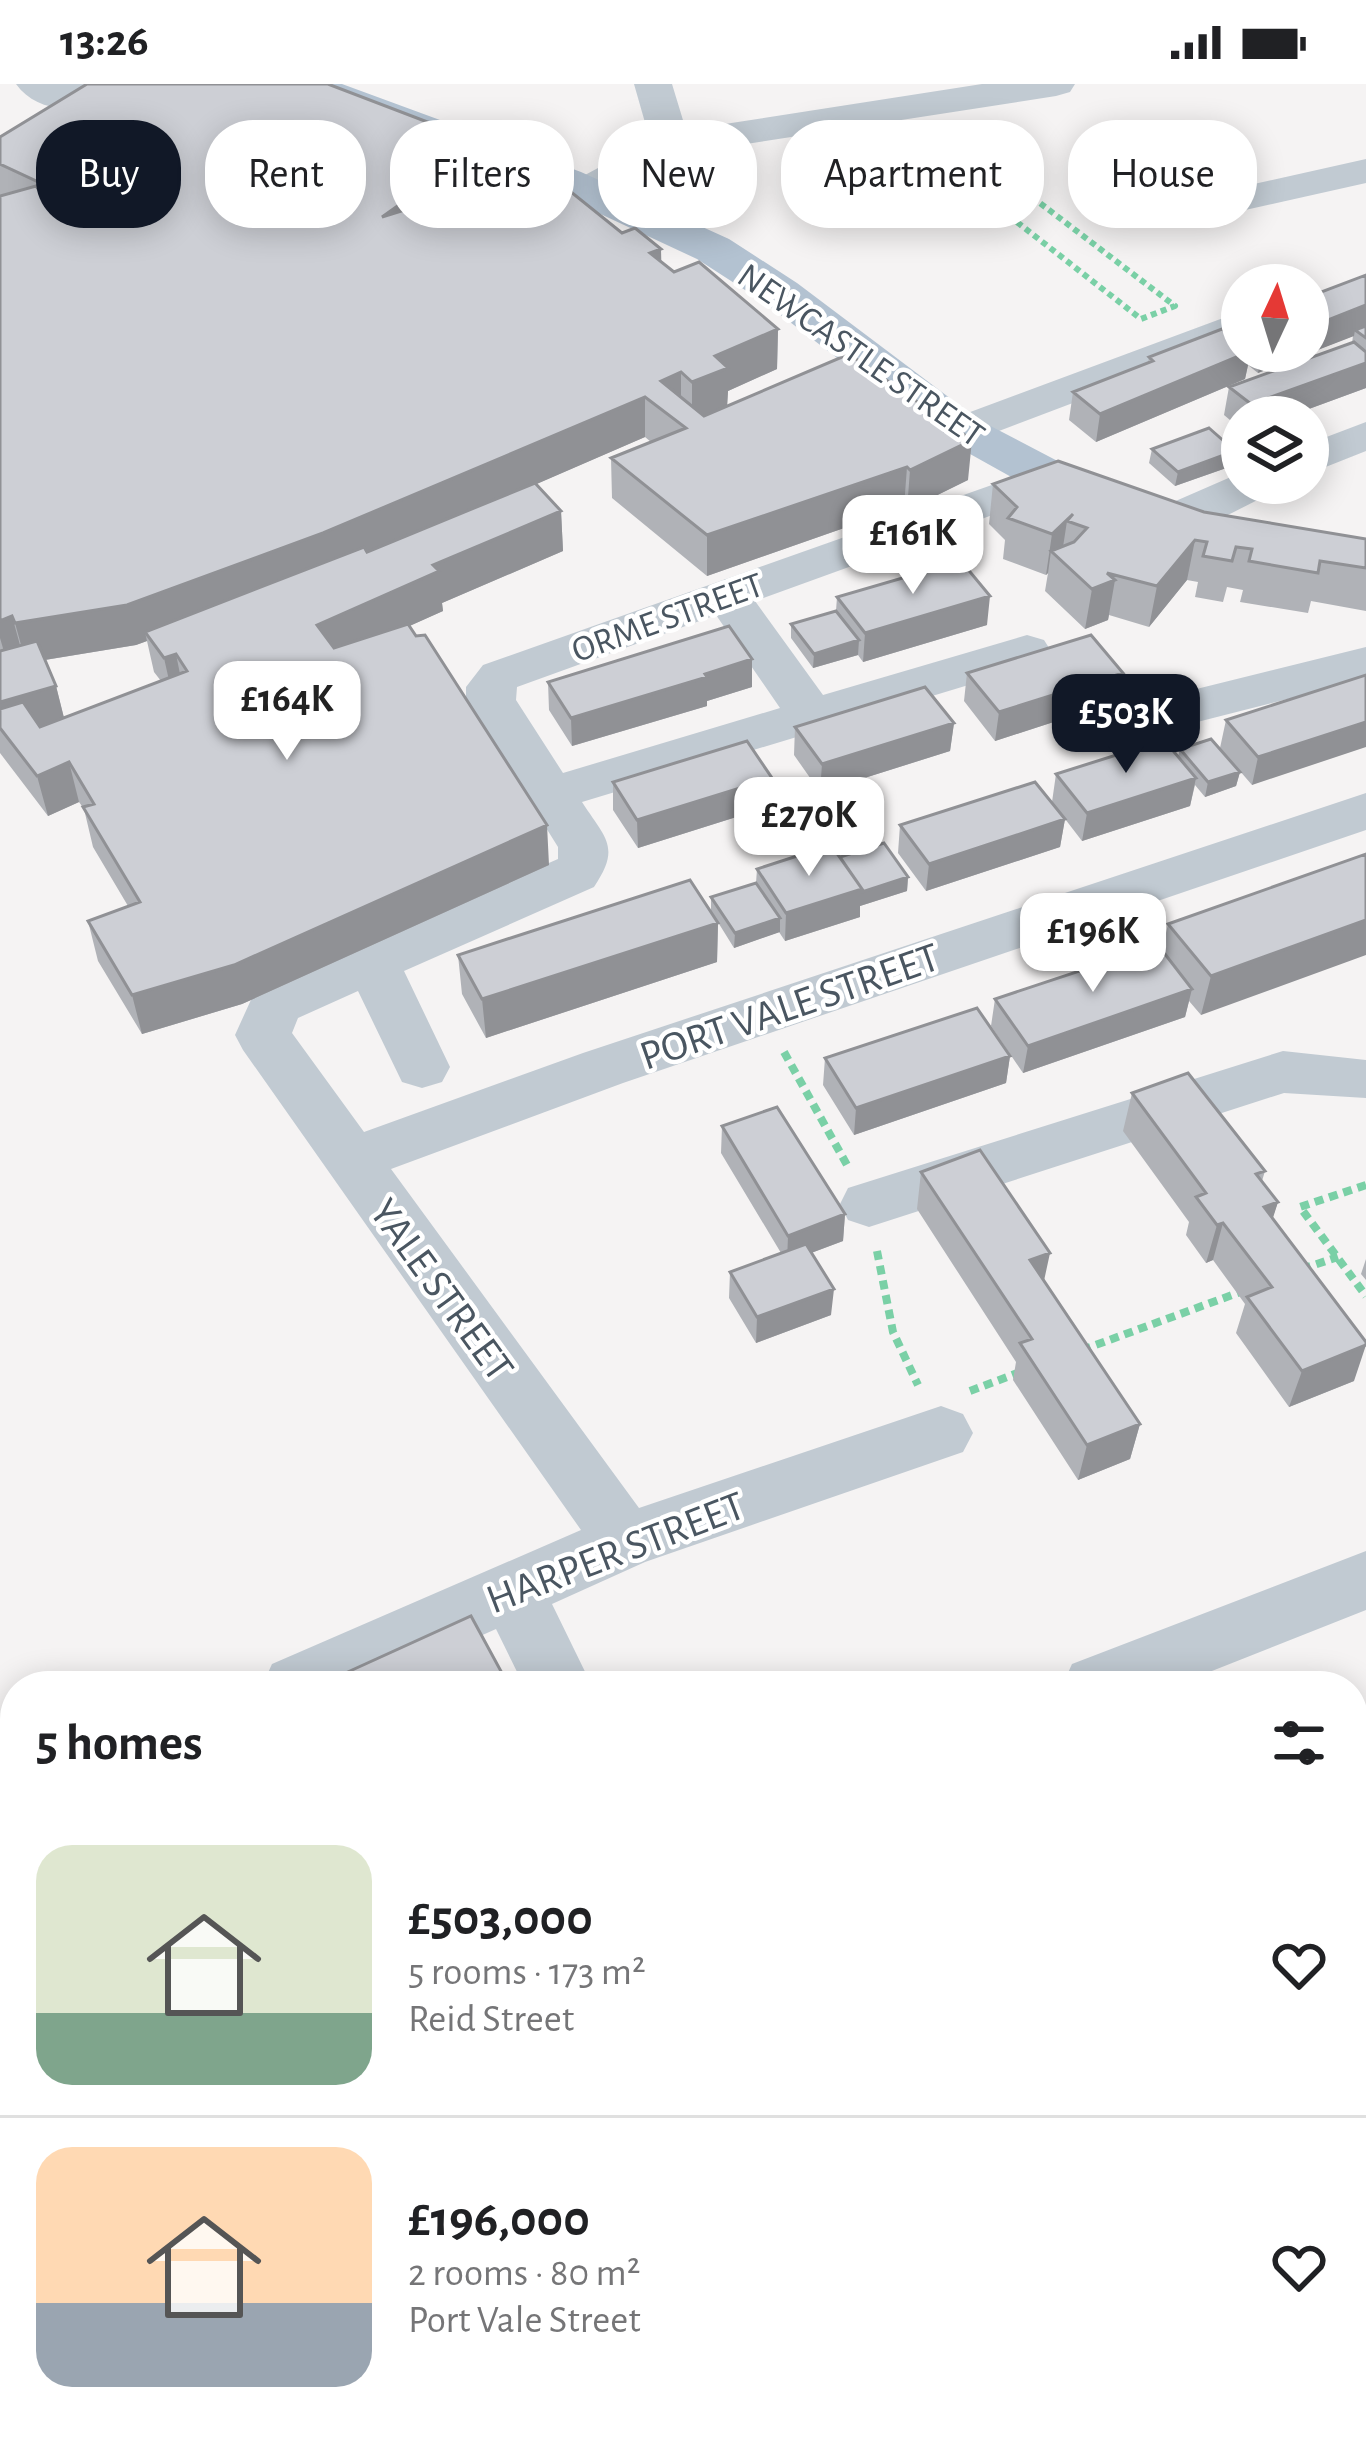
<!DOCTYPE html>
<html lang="en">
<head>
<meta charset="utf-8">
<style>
  :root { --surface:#fff; --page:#f2f2f2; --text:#202124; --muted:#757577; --line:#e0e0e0; --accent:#111827 }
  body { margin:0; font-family:"Alegreya Sans",sans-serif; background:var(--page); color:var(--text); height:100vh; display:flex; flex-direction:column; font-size:45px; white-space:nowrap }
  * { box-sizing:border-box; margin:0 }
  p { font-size:39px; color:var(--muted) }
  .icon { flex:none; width:66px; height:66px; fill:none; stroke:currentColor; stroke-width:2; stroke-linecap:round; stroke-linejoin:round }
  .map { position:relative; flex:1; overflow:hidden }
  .details { position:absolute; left:0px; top:1587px; width:1368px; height:771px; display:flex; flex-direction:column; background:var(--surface); border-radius:48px 48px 0 0; box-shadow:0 6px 30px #0003 }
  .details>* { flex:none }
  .guide { position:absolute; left:36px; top:36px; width:1296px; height:108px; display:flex; gap:24px }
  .needle { width:78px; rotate:4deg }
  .controls { position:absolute; left:1221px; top:180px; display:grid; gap:24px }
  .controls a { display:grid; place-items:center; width:108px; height:108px; border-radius:50%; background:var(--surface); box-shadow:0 6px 30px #0003; font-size:60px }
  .price { position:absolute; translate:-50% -102px; padding:0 27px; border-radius:24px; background:#fff; color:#222; font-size:39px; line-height:78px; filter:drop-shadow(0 3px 6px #0008) }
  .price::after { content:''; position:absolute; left:50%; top:72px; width:36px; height:27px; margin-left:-18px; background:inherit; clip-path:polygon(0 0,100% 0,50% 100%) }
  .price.current { background:var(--accent); color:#fff }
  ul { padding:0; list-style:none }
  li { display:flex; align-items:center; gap:36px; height:300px; padding:0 36px }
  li+li { border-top:3px solid var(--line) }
  li span { display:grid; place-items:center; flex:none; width:336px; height:240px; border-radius:36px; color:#555 }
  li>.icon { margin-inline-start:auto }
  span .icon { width:144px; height:144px; fill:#fffc; stroke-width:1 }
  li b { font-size:51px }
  h2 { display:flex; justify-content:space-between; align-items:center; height:144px; padding:0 36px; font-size:51px }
  .chip { padding:0 42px; border-radius:48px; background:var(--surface); box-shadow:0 6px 30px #0003; font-size:42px; line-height:108px }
  .chip.current { background:var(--accent); color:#fff }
  .status { display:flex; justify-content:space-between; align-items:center; height:84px; padding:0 60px; background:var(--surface); direction:ltr }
  .status svg { height:33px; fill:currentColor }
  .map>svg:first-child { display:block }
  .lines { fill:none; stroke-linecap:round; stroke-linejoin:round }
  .path-far1 { stroke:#7ad0a6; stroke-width:6; stroke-dasharray:6 4.5; stroke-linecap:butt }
  .path { stroke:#7ad0a6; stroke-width:8; stroke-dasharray:9 6; stroke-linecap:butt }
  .minor { fill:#c1cad2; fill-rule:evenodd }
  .major { fill:#b3c2d1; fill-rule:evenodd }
  .wall { fill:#b0b2b7; fill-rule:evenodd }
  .shaded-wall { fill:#909195 }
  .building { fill:#cdcfd5; stroke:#909195; stroke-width:3 }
  .labels { text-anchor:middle; stroke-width:9; stroke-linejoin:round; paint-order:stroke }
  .far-street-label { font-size:36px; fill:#4a5661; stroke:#fff }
  .street-label { font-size:42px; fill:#4a5661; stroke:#fff }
</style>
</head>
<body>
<div class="status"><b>13:26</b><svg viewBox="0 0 49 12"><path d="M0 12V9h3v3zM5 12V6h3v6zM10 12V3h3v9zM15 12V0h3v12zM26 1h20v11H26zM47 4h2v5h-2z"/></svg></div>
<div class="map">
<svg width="1366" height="2356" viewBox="0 0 1366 2356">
  <rect width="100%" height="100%" fill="#f5f3f3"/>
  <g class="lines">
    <!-- path-far1 -->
    <path class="path-far1" d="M1032 113 1175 222 1141 235 999 124Z"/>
    <!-- path -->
    <path class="path" d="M784 968 847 1081
      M1366 1101 1300 1123 1366 1212
      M877 1167 893 1248 918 1301
      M1302 1185 1338 1173
      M1082 1266 1243 1207
      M970 1307 1023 1287"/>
    <!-- minor -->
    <path class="minor" d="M16 0H112C90 32 39 32 16 0Z
      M634 0H672L686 46 982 0H1075L1070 8 1056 12 682 70 600 116H572L566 107 572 98 650 56Z
      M1366 75V99L1214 133 1200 130 1194 121 1200 112Z
      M1242 227V255L978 355 962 359 946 355 940 346 946 337Z
      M1366 338V367L1308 390V360Z
      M1051 380 1067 384 1074 394 1067 404 755 517 823 611 1027 551 1044 556 1051 567 1044 578 582 718C606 755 621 763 594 803L404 887 450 983 442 998 422 1004 402 998 358 907 298 934 292 949 364 1048 583 969 1366 709V746L623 999 391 1085 639 1424 941 1322 963 1330 973 1349 963 1368 645 1478 552 1520 592 1602H524L496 1545 368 1602H262L272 1580 581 1446 243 966 235 951 255 907 558 775V763L466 616V603L483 581ZM716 531 780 624 563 689 516 616 517 603Z
      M1240 389 1242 399H1279L1272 409C1238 424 1192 456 1155 446L1148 436 1155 426Z
      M1366 563V595L1154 649 1136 644 1129 632 1136 620Z
      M1283 967 1366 976V1014L1284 1009 869 1143 848 1136 840 1120 848 1104Z
      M1366 1467V1526L1174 1602H1062L1072 1580Z
      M1366 1641V1706L1353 1711V1646Z
      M1366 1970V2048L1353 2054V1976Z
      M248 2343H330L335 2356H253Z
      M894 2343H977L983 2356H900Z"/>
    <!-- major -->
    <path class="major" d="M282 0H342L581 88 729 155 797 199 979 336 1069 383 1133 409 1140 420 1133 431 1115 436 1097 431 1033 405 945 356 765 219 697 175 549 106 288 9Z"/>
  </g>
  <!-- wall -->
  <path class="wall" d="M0 53 485 60 488 99 468 114 622 149 674 188 778 245 777 285 728 307 727 322 968 396 907 426 904 423 707 492 612 414 611 374 651 358 645 353 536 400 561 427 563 467 442 519 443 527 409 542 549 781 242 920 142 950 98 877 88 837 128 822 93 763 84 725 79 718 48 732 0 669ZM147 557 154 588 161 597 64 634 56 602 45 576 136 561Z
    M1366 191V304L1287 333H1242V346L1224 331 1229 303 1352 259 1353 252 1258 289 1248 281 1245 295 1096 358 1069 336 1073 308 1148 279 1149 273 1233 253 1235 239 1242 237V267H1308Z
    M1152 365 1235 367 1232 382 1175 402 1149 379Z
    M993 400 1204 428 1366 455V527L1311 517 1308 529 1240 518 1243 506 1227 503 1223 518 1195 513 1198 498 1187 496 1149 543 1109 531 1108 536 1085 545 1045 507 1048 489 1046 491 1003 475 1005 456 989 440Z
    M837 513 987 541 863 578 858 571 813 584 791 554V540L836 527Z
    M752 575V603L707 617V622L572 662 549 626 548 598Z
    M967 589H1123L1118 617 995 657 964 617Z
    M1366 591 1252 701 1220 664 1226 636Z
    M954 639 950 667 820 708 794 671 795 643Z
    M1180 665 1240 688 1236 702 1205 713 1195 701 1190 722 1082 757 1052 718 1056 690 1178 672Z
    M772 694 771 722 638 764 613 726V698Z
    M1065 735 1060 763 926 807 898 769 900 741Z
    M1366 770 1201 931 1189 917 1185 933 1023 989 991 942 995 915 1162 867 1168 840Z
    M840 773 908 793 907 807 860 822V833L785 857 779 848 734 864 711 827V813L756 799 757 785Z
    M718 839 717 878 486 954 462 910 458 871Z
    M1010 972 1006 999 854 1051 823 1001 825 974Z
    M1132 1009 1265 1087 1262 1097 1278 1118 1272 1135 1354 1297 1289 1323 1236 1249 1245 1220 1213 1176 1206 1179 1186 1151 1189 1138 1123 1047Z
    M722 1042 845 1130 843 1157 811 1169 831 1231 756 1259 729 1214 730 1188 781 1169 721 1069Z
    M921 1088 1044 1197 1140 1340 1130 1375 1078 1396 1013 1296 1016 1278 917 1125Z
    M1366 1175V1196L1361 1190Z"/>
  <!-- shaded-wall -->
  <path class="shaded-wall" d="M485 60 488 99 386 172 382 133Z
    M661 165 662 205 650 169Z
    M1366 221V247L1355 246 1354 252 1258 289 1262 267H1308V244Z
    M778 245 777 285 728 307 727 324 692 338V298L715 272Z
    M1251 267 1245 295 1096 358 1100 330Z
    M1366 279V304L1287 333H1248L1251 320Z
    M681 288V328L661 297Z
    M645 313V353L329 490 145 548 147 557 136 561 26 579 15 539Z
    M972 356 968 396 907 426 910 386Z
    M1235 367 1232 382 1175 402 1178 388Z
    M907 383 904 423 707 492V451Z
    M561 427 563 467 442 519 443 527 323 581 317 541 433 481Z
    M1073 430 1067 437 1061 476 1051 467 1048 489 1046 491 1052 450Z
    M1195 456 1187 496 1149 543 1157 502Z
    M1115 496 1108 536 1085 545 1092 505Z
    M990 512 987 541 863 578 865 549Z
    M12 532 23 572 7 578 0 554V537Z
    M859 556 858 571 813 584 814 570Z
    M176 570 184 610 173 614 164 574Z
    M752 575V603L707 617V622L572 662 571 634Z
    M1123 589 1118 617 995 657 999 628Z
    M56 602 66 642 0 644V618Z
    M1366 638V663L1252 701 1258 673Z
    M954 639 950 667 820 708 822 680Z
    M69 678 79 718 48 732 37 692Z
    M1240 688 1236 702 1205 713 1208 698Z
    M772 694 771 722 638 764 637 736Z
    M1196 694 1190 722 1082 757 1087 729Z
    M1065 735 1060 763 926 807 929 780Z
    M547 741 549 781 242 920 142 950 132 911Z
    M908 793 907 807 860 822V833L785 857 786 829 862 805Z
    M780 834V848L734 864 735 849Z
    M1366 836V871L1201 931 1211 892Z
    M718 839 717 878 486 954 482 915Z
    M1192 905 1185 933 1023 989 1028 962Z
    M1010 972 1006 999 854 1051 856 1024Z
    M1278 1118 1266 1156 1264 1123Z
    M845 1130 843 1157 787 1178 788 1152Z
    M1223 1139 1213 1176 1206 1179 1217 1141Z
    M1050 1169 1042 1206 1030 1176Z
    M834 1205 831 1231 756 1259 757 1233Z
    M1366 1261 1354 1297 1289 1323 1302 1287Z
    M1140 1340 1130 1375 1078 1396 1087 1361Z
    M0 1686 15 1728V1743L0 1700Z
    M0 2137 15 2183 2 2174 0 2169Z
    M56 2343H67L71 2356H61Z
    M225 2343H231L236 2356H230Z"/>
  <!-- building -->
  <path class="building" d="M87 0H328L485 60 382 133 427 119 437 127 540 83 622 149 635 144 661 165 650 169 674 188 699 178 778 245 715 272 728 284 692 298 681 288 661 297 704 332 849 270 972 356 910 386 907 383 707 451 611 374 686 344 645 313 323 449 127 521 15 539 12 532 0 537V112L36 102 49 121 66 111 0 80V53Z
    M1366 191V221L1308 244V213Z
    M1366 242V254L1355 246Z
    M1222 245 1242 260V267H1251L1100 330 1073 308 1153 277 1149 273Z
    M1354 258 1366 268V279L1251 320 1229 303Z
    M1209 344 1235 367 1178 388 1152 365Z
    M1058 377 1204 428 1366 455V484L1320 477 1318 489 1249 477 1252 465 1236 463 1232 477 1203 472 1207 458 1195 456 1157 502 1107 489 1115 496 1092 505 1051 467 1074 458 1087 444 1067 437 1073 430 1052 450 1008 434 1017 423 993 400Z
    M535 399 561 427 433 481 439 487 317 541 334 564 408 540 416 552 425 551 547 741 234 881 132 911 88 837 140 818 83 723 94 720 69 678 37 692 0 644V625L23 618 40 643 187 587 176 570 164 574 145 548 364 463 367 468Z
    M961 477 990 512 865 549 837 513Z
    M836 527 859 556 814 570 791 540Z
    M729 542 752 575 705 590 707 593 571 634 548 598Z
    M1091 551 1123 589 999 628 967 589Z
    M37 557 56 602 0 618V567Z
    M1366 591V638L1258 673 1226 636Z
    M925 603 954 639 822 680 795 643Z
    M1211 655 1240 688 1208 698 1180 665Z
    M1164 656 1196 694 1087 729 1056 690Z
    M747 657 772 694 637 736 613 698Z
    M1035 698 1065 735 929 780 900 741Z
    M884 759 908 793 862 808V805L840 773Z
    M831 761 862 805 786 829 757 785Z
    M1366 770V836L1211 892 1168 840Z
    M690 796 718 839 482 915 458 871Z
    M756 799 780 834 735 849 711 813Z
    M1158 861 1192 905 1028 962 995 915Z
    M977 924 1010 972 856 1024 825 974Z
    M1188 989 1265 1087 1256 1090 1278 1118 1264 1123 1366 1258V1261L1302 1287 1247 1213 1272 1203 1223 1139 1217 1141 1196 1113 1206 1109 1132 1009Z
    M777 1023 845 1130 788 1152 722 1042Z
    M980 1066 1050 1169 1030 1176 1140 1340 1087 1361 1020 1259 1032 1255 921 1088Z
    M806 1160 834 1205 757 1233 730 1188Z
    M471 1532 509 1602H317Z
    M0 1700 15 1743V2044L0 2000Z
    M15 2168V2343H56L61 2356H0V2169L2 2174Z
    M112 2343H225L230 2356H116Z
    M374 2343H556L561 2356H380Z"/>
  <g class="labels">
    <!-- far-street labels -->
    <g class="far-street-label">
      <text transform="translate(862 270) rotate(35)" y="13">NEWCASTLE STREET</text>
      <text transform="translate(667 532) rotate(-20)" y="13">ORME STREET</text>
    </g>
    <!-- street labels -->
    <g class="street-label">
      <text transform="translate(789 921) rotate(-19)" y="15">PORT VALE STREET</text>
      <text transform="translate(443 1205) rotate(54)" y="15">YALE STREET</text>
      <text transform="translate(615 1467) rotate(-21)" y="15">HARPER STREET</text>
    </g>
  </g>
</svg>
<div class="controls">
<a><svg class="needle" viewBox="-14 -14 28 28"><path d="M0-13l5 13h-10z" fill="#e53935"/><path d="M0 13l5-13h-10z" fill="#757577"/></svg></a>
<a><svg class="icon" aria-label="layers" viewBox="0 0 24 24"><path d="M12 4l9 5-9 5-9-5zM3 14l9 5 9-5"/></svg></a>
</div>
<b class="price" style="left:913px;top:513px">£161K</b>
<b class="price" style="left:287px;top:679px">£164K</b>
<b class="price current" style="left:1126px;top:692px">£503K</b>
<b class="price" style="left:809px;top:795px">£270K</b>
<b class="price" style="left:1093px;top:911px">£196K</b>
<div class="guide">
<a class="chip current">Buy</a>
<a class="chip">Rent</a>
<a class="chip">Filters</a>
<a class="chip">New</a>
<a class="chip">Apartment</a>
<a class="chip">House</a>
</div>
<section class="details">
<h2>5 homes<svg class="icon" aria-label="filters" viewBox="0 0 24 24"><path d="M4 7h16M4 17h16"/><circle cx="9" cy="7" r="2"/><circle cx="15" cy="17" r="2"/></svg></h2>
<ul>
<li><span style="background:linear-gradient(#dfe7d0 70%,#7fa58c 0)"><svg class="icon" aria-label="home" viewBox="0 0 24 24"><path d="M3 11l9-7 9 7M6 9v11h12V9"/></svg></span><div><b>£503,000</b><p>5 rooms · 173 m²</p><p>Reid Street</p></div><svg class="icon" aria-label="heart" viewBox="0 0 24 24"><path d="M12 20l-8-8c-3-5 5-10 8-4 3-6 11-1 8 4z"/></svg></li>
<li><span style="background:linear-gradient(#ffd9b3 65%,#9aa5b1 0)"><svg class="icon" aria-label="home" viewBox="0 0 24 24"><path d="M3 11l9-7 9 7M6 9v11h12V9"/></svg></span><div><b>£196,000</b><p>2 rooms · 80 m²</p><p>Port Vale Street</p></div><svg class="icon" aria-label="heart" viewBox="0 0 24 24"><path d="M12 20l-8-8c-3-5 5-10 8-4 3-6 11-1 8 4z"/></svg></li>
</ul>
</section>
</div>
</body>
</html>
